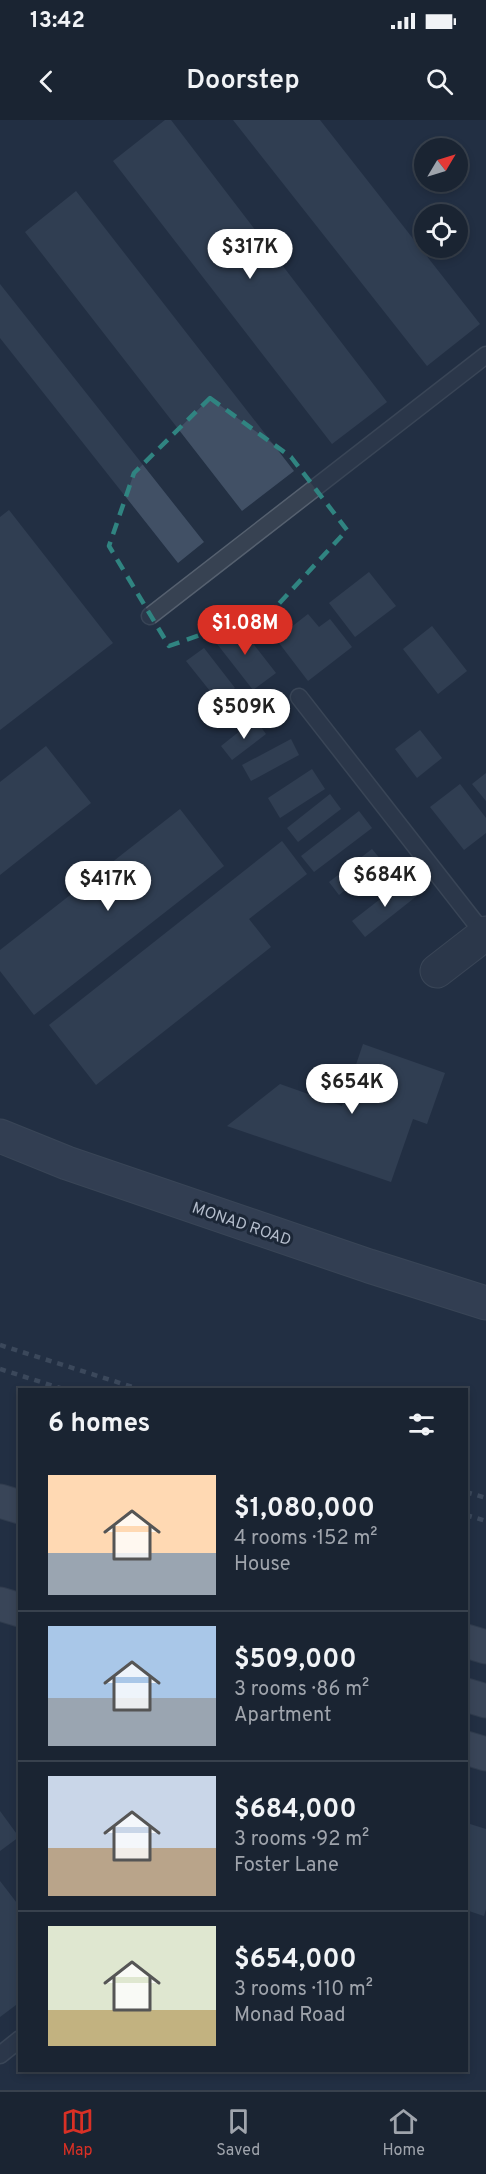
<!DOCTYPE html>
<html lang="en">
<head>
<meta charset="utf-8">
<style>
  :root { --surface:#1a2432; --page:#27303e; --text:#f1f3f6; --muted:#9fa4ac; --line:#38414d; --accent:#d93025 }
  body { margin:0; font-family:Overpass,sans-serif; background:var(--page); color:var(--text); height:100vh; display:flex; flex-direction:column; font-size:22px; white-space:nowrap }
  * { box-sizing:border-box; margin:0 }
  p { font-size:20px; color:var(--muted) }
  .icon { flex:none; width:33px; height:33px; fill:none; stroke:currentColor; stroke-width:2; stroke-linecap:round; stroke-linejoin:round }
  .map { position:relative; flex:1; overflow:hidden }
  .panel { position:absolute; left:18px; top:1268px; width:450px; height:684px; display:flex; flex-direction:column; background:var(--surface); border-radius:0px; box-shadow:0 3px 9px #0003,0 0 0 2px var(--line) }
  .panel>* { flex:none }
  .needle { width:39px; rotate:52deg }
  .tools { position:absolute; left:414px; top:18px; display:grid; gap:12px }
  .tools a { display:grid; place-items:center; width:54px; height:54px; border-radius:50%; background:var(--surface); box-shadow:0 3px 9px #0003,0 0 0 2px var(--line); font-size:30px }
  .price { position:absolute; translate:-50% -51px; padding:0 14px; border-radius:21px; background:#fff; color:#222; font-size:20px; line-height:39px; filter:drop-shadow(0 2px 3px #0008) }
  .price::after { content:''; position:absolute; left:50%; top:36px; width:18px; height:14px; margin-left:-9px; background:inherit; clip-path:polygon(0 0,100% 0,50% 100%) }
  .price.active { background:var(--accent); color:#fff }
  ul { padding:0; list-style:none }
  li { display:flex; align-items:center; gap:18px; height:150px; padding:0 30px }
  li+li { border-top:2px solid var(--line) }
  li span { display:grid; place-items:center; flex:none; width:168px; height:120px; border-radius:0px; color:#555 }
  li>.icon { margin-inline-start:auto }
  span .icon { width:72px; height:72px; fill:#fffc; stroke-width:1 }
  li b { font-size:26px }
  h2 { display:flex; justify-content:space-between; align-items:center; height:72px; padding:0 30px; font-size:26px }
  .status { display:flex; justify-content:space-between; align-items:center; height:42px; padding:0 30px; background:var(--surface); direction:ltr }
  .status svg { height:16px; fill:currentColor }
  header { display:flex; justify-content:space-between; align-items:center; height:78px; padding:0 30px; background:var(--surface); font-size:27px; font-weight:600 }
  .dock { display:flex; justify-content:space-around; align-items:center; height:84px; border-top:2px solid var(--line); background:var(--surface); font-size:16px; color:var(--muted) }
  .dock a { display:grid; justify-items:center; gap:3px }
  .dock .active { color:var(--accent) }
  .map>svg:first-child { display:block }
  .building { fill:#415065 }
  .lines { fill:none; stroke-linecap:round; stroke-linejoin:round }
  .lane-casing { stroke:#55606f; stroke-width:19 }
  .street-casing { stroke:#55606f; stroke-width:35 }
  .secondary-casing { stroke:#55606f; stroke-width:35 }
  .primary-casing { stroke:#414b5b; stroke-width:35 }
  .lane { stroke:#374252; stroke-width:16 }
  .street { stroke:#374252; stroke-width:33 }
  .secondary { stroke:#455165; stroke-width:33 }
  .primary { stroke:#556172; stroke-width:33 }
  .rail { stroke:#596679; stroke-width:4.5; stroke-dasharray:6 6; stroke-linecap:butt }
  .marked { fill:none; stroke:#308481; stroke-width:4.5; stroke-dasharray:12 8; stroke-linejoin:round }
  .labels { text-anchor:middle; stroke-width:6; stroke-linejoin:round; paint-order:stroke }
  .street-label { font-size:16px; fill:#b4bdcc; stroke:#1c2737 }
</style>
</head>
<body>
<div class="status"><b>13:42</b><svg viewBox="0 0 49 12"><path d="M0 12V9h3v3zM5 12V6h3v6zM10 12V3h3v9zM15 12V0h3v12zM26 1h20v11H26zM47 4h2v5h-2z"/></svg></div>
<header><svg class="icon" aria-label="back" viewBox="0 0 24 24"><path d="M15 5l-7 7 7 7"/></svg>Doorstep<svg class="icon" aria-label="search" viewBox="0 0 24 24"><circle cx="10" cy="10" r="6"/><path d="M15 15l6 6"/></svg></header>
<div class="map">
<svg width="486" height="1970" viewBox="0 0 486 1970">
  <rect width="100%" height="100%" fill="#233043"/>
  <!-- building -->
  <path class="building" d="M165 0H171L387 282 332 324 113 41Z
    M233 0H320L480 204 427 246Z
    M76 71 294 351 242 391 25 112Z
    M0 164 204 422 178 443 0 218Z
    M9 390 113 523 0 610V397Z
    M369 452 396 486 355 517 329 483Z
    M308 494 319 507 330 499 352 527 308 561 276 519Z
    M237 503 276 553 253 570 214 520Z
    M432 506 467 551 438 574 403 529Z
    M204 528 235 568 218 581 186 541Z
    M255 599 266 614 232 640 221 626Z
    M420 610 442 638 417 658 395 629Z
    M291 619 299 635 251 661 242 645Z
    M46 626 91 683 0 755V662Z
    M312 649 325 669 280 698 268 678Z
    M486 653V681L472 664Z
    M460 664 486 698V713L464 730 430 687Z
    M330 674 341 689 298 722 287 708Z
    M180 689 224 746 34 895 0 851V830Z
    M359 691 372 708 314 752 301 736Z
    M282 721 307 754 249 799 271 827 96 965 49 905Z
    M372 729 382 741 339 775 329 762Z
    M406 759 418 775 365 817 352 801Z
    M363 924 445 953 427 1004 413 999 391 1062 227 1006 280 964 342 986Z
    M0 1691 19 1717 0 1731Z
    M470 1704 486 1709V1789L484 1796 466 1790V1716Z
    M0 1761 20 1787V1882L0 1897Z"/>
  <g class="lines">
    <!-- lane casing -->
    <g class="lane-casing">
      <path id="lane" d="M150 496 486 235
        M299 577 484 814
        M0 1935 20 1919"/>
    </g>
    <!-- street casing -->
    <g class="street-casing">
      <path id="street" d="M437 851 486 813"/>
    </g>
    <!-- secondary casing -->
    <g class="secondary-casing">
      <path id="secondary" d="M0 1016 67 1043 369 1146 486 1183"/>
    </g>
    <!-- primary casing -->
    <g class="primary-casing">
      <path id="primary" d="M0 1381 20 1387
        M0 1484 20 1490
        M466 1521 486 1527
        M466 1575 486 1581
        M466 1628 486 1634"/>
    </g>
    <!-- lane -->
    <use href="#lane" class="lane"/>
    <!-- street -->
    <use href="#street" class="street"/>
    <!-- secondary -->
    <use href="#secondary" class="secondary"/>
    <!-- primary -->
    <use href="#primary" class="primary"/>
    <!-- rail -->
    <path class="rail" d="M0 1225 139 1269
      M0 1249 63 1269
      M466 1372 486 1378
      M466 1395 486 1401"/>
  </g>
  <!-- marked area -->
  <path d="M0 0H486V1970H0ZM210 278 291 337 347 410 275 488 169 526 109 426 134 353Z" fill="#233043" fill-opacity=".55" fill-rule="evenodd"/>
  <path class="marked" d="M210 278 291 337 347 410 275 488 169 526 109 426 134 353Z"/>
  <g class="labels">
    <!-- street labels -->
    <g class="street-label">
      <text transform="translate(242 1103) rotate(19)" y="6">MONAD ROAD</text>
    </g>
  </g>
</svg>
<div class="tools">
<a><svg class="needle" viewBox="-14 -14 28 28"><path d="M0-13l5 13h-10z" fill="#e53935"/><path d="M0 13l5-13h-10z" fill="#9fa4ac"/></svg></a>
<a><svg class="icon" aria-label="locate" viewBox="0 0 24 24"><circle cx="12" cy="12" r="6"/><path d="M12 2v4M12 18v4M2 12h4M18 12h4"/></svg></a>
</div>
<b class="price" style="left:250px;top:160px">$317K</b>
<b class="price active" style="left:245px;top:536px">$1.08M</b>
<b class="price" style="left:244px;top:620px">$509K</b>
<b class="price" style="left:385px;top:788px">$684K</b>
<b class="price" style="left:108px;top:792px">$417K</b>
<b class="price" style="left:352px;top:995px">$654K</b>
<section class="panel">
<h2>6 homes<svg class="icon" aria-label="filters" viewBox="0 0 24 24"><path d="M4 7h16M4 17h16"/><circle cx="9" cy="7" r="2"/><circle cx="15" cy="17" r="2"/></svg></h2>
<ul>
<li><span style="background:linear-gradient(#ffd9b3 65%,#9aa5b1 0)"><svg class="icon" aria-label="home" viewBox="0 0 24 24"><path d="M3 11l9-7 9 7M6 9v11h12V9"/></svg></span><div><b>$1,080,000</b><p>4 rooms · 152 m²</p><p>House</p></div></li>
<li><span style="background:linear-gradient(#a9c7e8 60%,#9aa5b1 0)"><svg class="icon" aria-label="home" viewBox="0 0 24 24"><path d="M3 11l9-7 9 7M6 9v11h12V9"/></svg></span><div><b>$509,000</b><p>3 rooms · 86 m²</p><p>Apartment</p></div></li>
<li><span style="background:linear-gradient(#c9d6e8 60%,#b9a48a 0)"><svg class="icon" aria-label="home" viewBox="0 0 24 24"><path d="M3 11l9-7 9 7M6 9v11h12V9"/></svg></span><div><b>$684,000</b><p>3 rooms · 92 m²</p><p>Foster Lane</p></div></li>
<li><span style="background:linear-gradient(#dfe7d0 70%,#c2b280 0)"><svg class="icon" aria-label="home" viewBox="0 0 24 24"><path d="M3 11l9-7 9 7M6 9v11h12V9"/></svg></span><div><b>$654,000</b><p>3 rooms · 110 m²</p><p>Monad Road</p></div></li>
</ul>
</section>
</div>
<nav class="dock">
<a class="active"><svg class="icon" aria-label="map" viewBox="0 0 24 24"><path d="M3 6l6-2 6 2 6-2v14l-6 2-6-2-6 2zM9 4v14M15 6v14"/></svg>Map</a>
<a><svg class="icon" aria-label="saved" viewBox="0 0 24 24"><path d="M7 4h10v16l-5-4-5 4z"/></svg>Saved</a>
<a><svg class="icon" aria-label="home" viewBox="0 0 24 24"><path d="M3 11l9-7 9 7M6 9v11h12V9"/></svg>Home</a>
</nav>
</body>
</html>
